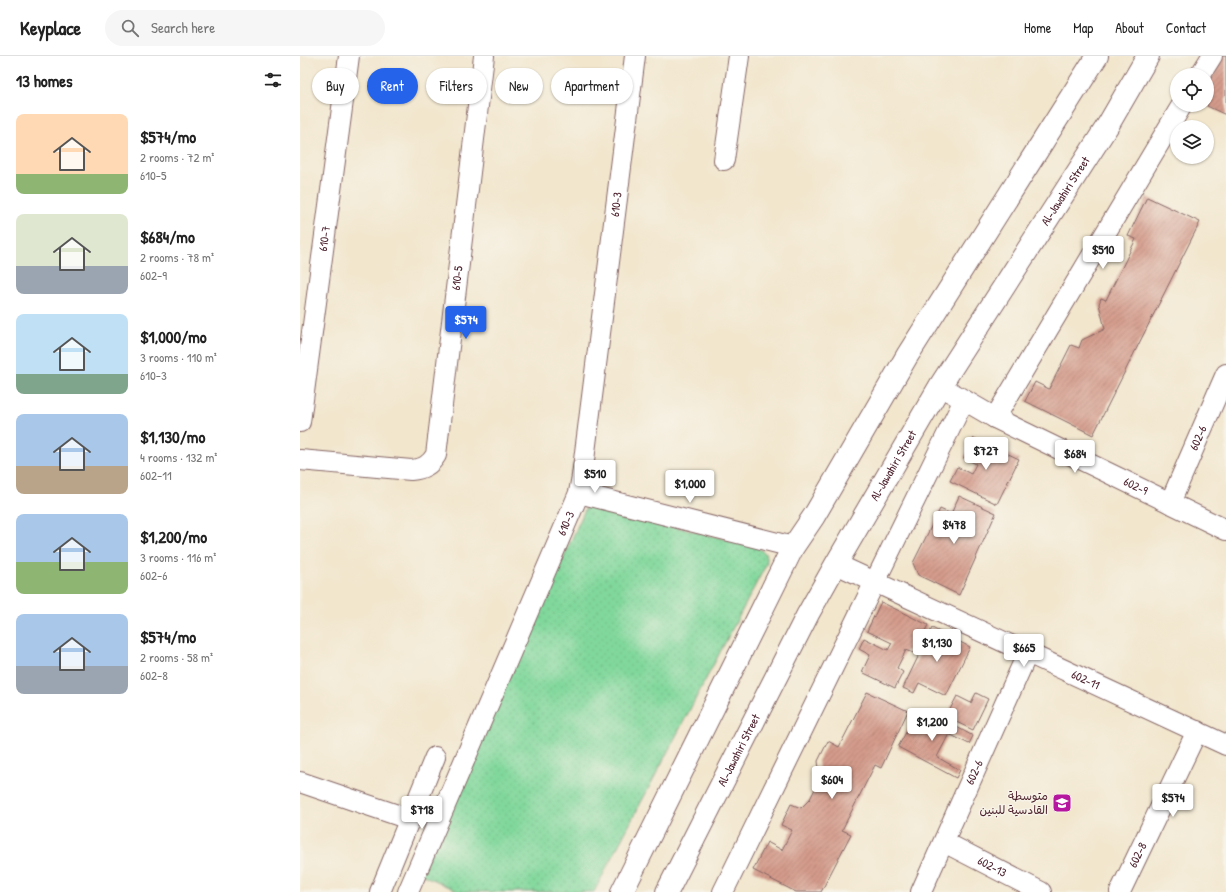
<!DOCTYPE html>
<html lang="en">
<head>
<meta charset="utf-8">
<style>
  :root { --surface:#fff; --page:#f6f6f6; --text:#222; --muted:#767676; --line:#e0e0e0; --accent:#2563eb }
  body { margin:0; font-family:"Patrick Hand","Playpen Sans Arabic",sans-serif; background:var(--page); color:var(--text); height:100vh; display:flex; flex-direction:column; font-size:15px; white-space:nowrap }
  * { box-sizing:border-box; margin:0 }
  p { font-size:13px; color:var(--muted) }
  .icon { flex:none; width:22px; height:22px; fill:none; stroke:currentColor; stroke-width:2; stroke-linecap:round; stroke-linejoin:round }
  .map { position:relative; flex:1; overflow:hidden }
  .side { display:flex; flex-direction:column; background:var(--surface); width:300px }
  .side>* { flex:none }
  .guide { position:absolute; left:12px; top:12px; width:380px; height:36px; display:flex; gap:8px }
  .fabs { position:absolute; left:870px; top:12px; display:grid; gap:8px }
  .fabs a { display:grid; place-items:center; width:44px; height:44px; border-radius:50%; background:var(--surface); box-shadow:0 1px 3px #0004; font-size:20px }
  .price { position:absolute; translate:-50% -34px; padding:0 9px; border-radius:4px; background:#fff; color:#222; font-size:13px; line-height:26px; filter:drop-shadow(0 1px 2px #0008) }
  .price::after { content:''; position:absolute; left:50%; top:24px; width:12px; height:9px; margin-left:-6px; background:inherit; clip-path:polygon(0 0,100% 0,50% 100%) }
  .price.selected { background:var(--accent); color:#fff }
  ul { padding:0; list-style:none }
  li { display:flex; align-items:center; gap:12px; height:100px; padding:0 16px }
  li span { display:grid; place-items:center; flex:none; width:112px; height:80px; border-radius:8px; color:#555 }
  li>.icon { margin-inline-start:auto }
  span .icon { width:48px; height:48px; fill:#fffc; stroke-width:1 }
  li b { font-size:17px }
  h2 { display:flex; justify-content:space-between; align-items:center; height:48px; padding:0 16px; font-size:17px }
  .pill { padding:0 14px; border-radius:18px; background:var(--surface); box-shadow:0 1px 3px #0004; font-size:14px; line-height:36px }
  .pill.selected { background:var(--accent); color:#fff }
  header { display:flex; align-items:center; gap:24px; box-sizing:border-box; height:56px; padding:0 20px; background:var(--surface); border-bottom:1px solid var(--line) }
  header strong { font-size:19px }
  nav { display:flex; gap:22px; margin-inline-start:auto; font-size:14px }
  .search { width:280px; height:36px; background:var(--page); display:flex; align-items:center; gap:10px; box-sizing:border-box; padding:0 14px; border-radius:22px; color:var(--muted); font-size:15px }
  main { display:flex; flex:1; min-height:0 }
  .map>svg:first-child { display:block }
  .park { fill:url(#park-dots); stroke:#667c64 }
  .building { fill:url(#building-hatch) }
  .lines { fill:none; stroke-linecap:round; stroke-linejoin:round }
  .minor-casing { stroke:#856564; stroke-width:22 }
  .primary-casing { stroke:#856564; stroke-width:24 }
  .minor { stroke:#fff; stroke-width:20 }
  .primary { stroke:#fff; stroke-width:22 }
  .labels { text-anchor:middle; stroke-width:3; stroke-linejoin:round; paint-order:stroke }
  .street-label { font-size:12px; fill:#4a1f2b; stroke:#f7f3e8 }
  .poi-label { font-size:12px; fill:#4a1f2b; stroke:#f7f3e8; text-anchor:end }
</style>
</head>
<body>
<header>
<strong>Keyplace</strong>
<div class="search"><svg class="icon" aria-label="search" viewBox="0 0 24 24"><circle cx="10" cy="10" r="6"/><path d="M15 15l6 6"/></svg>Search here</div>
<nav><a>Home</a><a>Map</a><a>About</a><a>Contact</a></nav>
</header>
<main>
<section class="side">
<h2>13 homes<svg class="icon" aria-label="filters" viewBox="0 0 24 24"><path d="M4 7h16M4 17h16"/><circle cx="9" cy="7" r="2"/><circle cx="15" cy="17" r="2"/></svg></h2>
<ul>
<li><span style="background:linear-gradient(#ffd9b3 75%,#8fb573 0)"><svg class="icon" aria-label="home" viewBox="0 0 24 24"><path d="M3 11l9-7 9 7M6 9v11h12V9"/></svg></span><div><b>$574/mo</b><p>2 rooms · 72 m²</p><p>610-5</p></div></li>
<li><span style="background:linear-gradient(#dfe7d0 65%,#9aa5b1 0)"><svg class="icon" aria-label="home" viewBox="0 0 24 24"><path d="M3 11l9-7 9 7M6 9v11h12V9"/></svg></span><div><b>$684/mo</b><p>2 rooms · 78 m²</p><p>602-9</p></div></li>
<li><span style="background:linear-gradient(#bfe0f5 75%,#7fa58c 0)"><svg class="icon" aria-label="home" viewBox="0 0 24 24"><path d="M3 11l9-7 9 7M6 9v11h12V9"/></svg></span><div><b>$1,000/mo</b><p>3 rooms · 110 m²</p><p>610-3</p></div></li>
<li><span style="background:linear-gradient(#a9c7e8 65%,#b9a48a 0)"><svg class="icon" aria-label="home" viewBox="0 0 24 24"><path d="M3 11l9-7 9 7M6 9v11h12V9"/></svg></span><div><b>$1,130/mo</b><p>4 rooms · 132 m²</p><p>602-11</p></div></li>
<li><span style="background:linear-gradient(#a9c7e8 60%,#8fb573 0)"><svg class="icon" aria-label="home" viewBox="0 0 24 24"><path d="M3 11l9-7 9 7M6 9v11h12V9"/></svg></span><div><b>$1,200/mo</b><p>3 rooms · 116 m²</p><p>602-6</p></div></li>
<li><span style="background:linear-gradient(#a9c7e8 65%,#9aa5b1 0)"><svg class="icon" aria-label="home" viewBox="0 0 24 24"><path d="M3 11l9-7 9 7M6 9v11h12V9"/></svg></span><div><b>$574/mo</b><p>2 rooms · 58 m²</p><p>602-8</p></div></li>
</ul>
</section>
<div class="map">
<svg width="926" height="836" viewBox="0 0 926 836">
  <defs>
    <pattern id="park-dots" width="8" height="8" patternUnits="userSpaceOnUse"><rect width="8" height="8" fill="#81d89c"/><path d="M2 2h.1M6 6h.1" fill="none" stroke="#71b987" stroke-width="1.8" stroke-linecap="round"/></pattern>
    <pattern id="building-hatch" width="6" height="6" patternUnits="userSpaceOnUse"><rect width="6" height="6" fill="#d49b8b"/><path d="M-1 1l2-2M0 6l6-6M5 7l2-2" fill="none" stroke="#ae7e72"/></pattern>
  </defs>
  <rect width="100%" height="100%" fill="#f7f3e8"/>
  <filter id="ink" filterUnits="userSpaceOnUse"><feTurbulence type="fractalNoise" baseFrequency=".025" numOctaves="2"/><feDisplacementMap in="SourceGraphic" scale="8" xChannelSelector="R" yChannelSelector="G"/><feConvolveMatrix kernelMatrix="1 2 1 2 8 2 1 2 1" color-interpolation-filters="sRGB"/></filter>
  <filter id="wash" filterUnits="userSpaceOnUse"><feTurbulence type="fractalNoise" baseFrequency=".012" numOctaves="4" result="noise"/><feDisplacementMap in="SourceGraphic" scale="16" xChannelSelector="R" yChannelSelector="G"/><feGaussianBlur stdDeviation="0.9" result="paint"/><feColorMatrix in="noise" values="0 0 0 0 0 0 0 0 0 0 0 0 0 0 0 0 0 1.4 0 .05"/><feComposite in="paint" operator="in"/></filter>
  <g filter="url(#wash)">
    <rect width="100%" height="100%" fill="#f2e6cd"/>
    <!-- park -->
    <path class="park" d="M287 449 457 491 465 497 467 507 294 836H159L121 818Z"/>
    <g id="blocks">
      <!-- building -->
      <path class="building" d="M922 0H926V59L907 50V29Z
        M847 141 900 166 793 379 725 345 735 326 749 333 771 289 779 292 782 284 805 273 799 248 801 242 806 244 836 183 828 180Z
        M674 382 719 403 697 448 650 425 657 411 671 418 676 408 664 402Z
        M659 440 696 457 659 539 618 519 613 507 640 453 651 458Z
        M581 546 628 569 614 597 606 594 597 612 603 616 595 632 562 616 570 599 559 593 564 582 588 594 592 587 567 575Z
        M632 572 670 591 646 640 619 627 614 637 603 632Z
        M567 636 608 655 581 712 575 709 542 774 551 778 521 836H496L453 814 467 786 482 794 492 774 481 769 491 748 501 752 510 743 520 723 518 705 528 685 539 691Z
        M676 637 688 643 673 674 646 661 657 640 671 647Z
        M635 659 673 680 669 688 649 678 637 701 660 714 656 722 598 691 615 660 630 668Z"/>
    </g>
  </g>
  <g filter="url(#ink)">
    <use href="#blocks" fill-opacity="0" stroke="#856564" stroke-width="1"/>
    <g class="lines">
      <!-- minor casing -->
      <g class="minor-casing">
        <g id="minor">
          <path d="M900 19 912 0"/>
          <path d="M424 104 439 0"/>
          <path id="s1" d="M640 330 695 362 926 474"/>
          <path d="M695 362 882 49"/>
          <path id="s2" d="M0 366 49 0"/>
          <path id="s3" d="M0 404 111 414C123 413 130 409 136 399L184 0"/>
          <path d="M279 437 493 491"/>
          <path id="s4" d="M870 447 926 318"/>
          <path id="s5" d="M536 508 926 689"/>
          <path d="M0 726 109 763"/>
          <path id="s6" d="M644 786 741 836"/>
          <path d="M80 836 135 701"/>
          <path id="s7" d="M108 836 279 437 282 420 335 0"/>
          <path d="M423 836 664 344"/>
          <path id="s8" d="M621 836 728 596"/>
          <path id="s9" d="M820 836 897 675"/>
        </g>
      </g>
      <!-- primary casing -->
      <g class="primary-casing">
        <g id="primary">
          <path d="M322 836 493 491 514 460 607 300 797 0"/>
          <path id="s10" d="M367 836 508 558 536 508 640 330 808 69 848 0"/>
        </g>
      </g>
      <!-- minor -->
      <use href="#minor" class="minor"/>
      <!-- primary -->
      <use href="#primary" class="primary"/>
    </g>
  </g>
  <!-- icons -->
  <defs>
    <g id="school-square" transform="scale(1)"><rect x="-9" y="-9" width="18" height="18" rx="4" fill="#b5179e" stroke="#f7f3e8"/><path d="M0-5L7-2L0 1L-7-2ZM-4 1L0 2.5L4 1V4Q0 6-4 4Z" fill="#fff"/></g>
  </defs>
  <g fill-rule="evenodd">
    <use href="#school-square" x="762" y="747"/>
  </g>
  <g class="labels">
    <!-- street labels -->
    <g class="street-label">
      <text dy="4" stroke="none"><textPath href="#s10" startOffset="807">Al-Jawahiri Street</textPath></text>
      <text dy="4" stroke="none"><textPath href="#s7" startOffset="725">610-3</textPath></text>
      <text dy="4" stroke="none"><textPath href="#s2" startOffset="185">610-7</textPath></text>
      <text dy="4" stroke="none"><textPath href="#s3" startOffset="320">610-5</textPath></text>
      <text dy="4" stroke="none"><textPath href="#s4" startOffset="71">602-6</textPath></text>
      <text dy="4" stroke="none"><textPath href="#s10" startOffset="483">Al-Jawahiri Street</textPath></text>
      <text dy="4" stroke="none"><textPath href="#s1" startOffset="220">602-9</textPath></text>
      <text dy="4" stroke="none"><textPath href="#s7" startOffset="401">610-3</textPath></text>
      <text dy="4" stroke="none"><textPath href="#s5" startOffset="275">602-11</textPath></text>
      <text dy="4" stroke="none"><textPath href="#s10" startOffset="159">Al-Jawahiri Street</textPath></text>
      <text dy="4" stroke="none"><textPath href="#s8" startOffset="131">602-6</textPath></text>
      <text dy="4" stroke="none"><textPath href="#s9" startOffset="41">602-8</textPath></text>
      <text dy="4" stroke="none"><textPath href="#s6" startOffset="54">602-13</textPath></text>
    </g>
    <!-- poi labels -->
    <g class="poi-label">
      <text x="748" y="744">متوسطة<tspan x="748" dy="14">القادسية للبنين</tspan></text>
    </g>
  </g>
</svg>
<div class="fabs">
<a><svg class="icon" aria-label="locate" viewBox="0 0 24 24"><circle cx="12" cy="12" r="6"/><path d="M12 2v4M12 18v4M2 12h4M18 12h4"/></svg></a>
<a><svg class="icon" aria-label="layers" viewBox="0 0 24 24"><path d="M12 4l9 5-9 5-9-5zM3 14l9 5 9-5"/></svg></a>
</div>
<b class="price" style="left:803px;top:214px">$510</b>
<b class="price selected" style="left:166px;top:284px">$574</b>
<b class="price" style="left:686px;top:415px">$727</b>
<b class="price" style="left:775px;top:418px">$684</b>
<b class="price" style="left:295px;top:438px">$510</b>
<b class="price" style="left:390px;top:448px">$1,000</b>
<b class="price" style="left:654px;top:489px">$478</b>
<b class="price" style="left:637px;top:607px">$1,130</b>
<b class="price" style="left:724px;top:612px">$665</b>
<b class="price" style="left:632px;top:686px">$1,200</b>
<b class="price" style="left:532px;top:744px">$604</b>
<b class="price" style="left:873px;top:762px">$574</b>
<b class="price" style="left:122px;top:774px">$718</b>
<div class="guide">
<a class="pill">Buy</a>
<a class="pill selected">Rent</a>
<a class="pill">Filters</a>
<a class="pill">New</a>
<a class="pill">Apartment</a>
</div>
</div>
</main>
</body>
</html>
